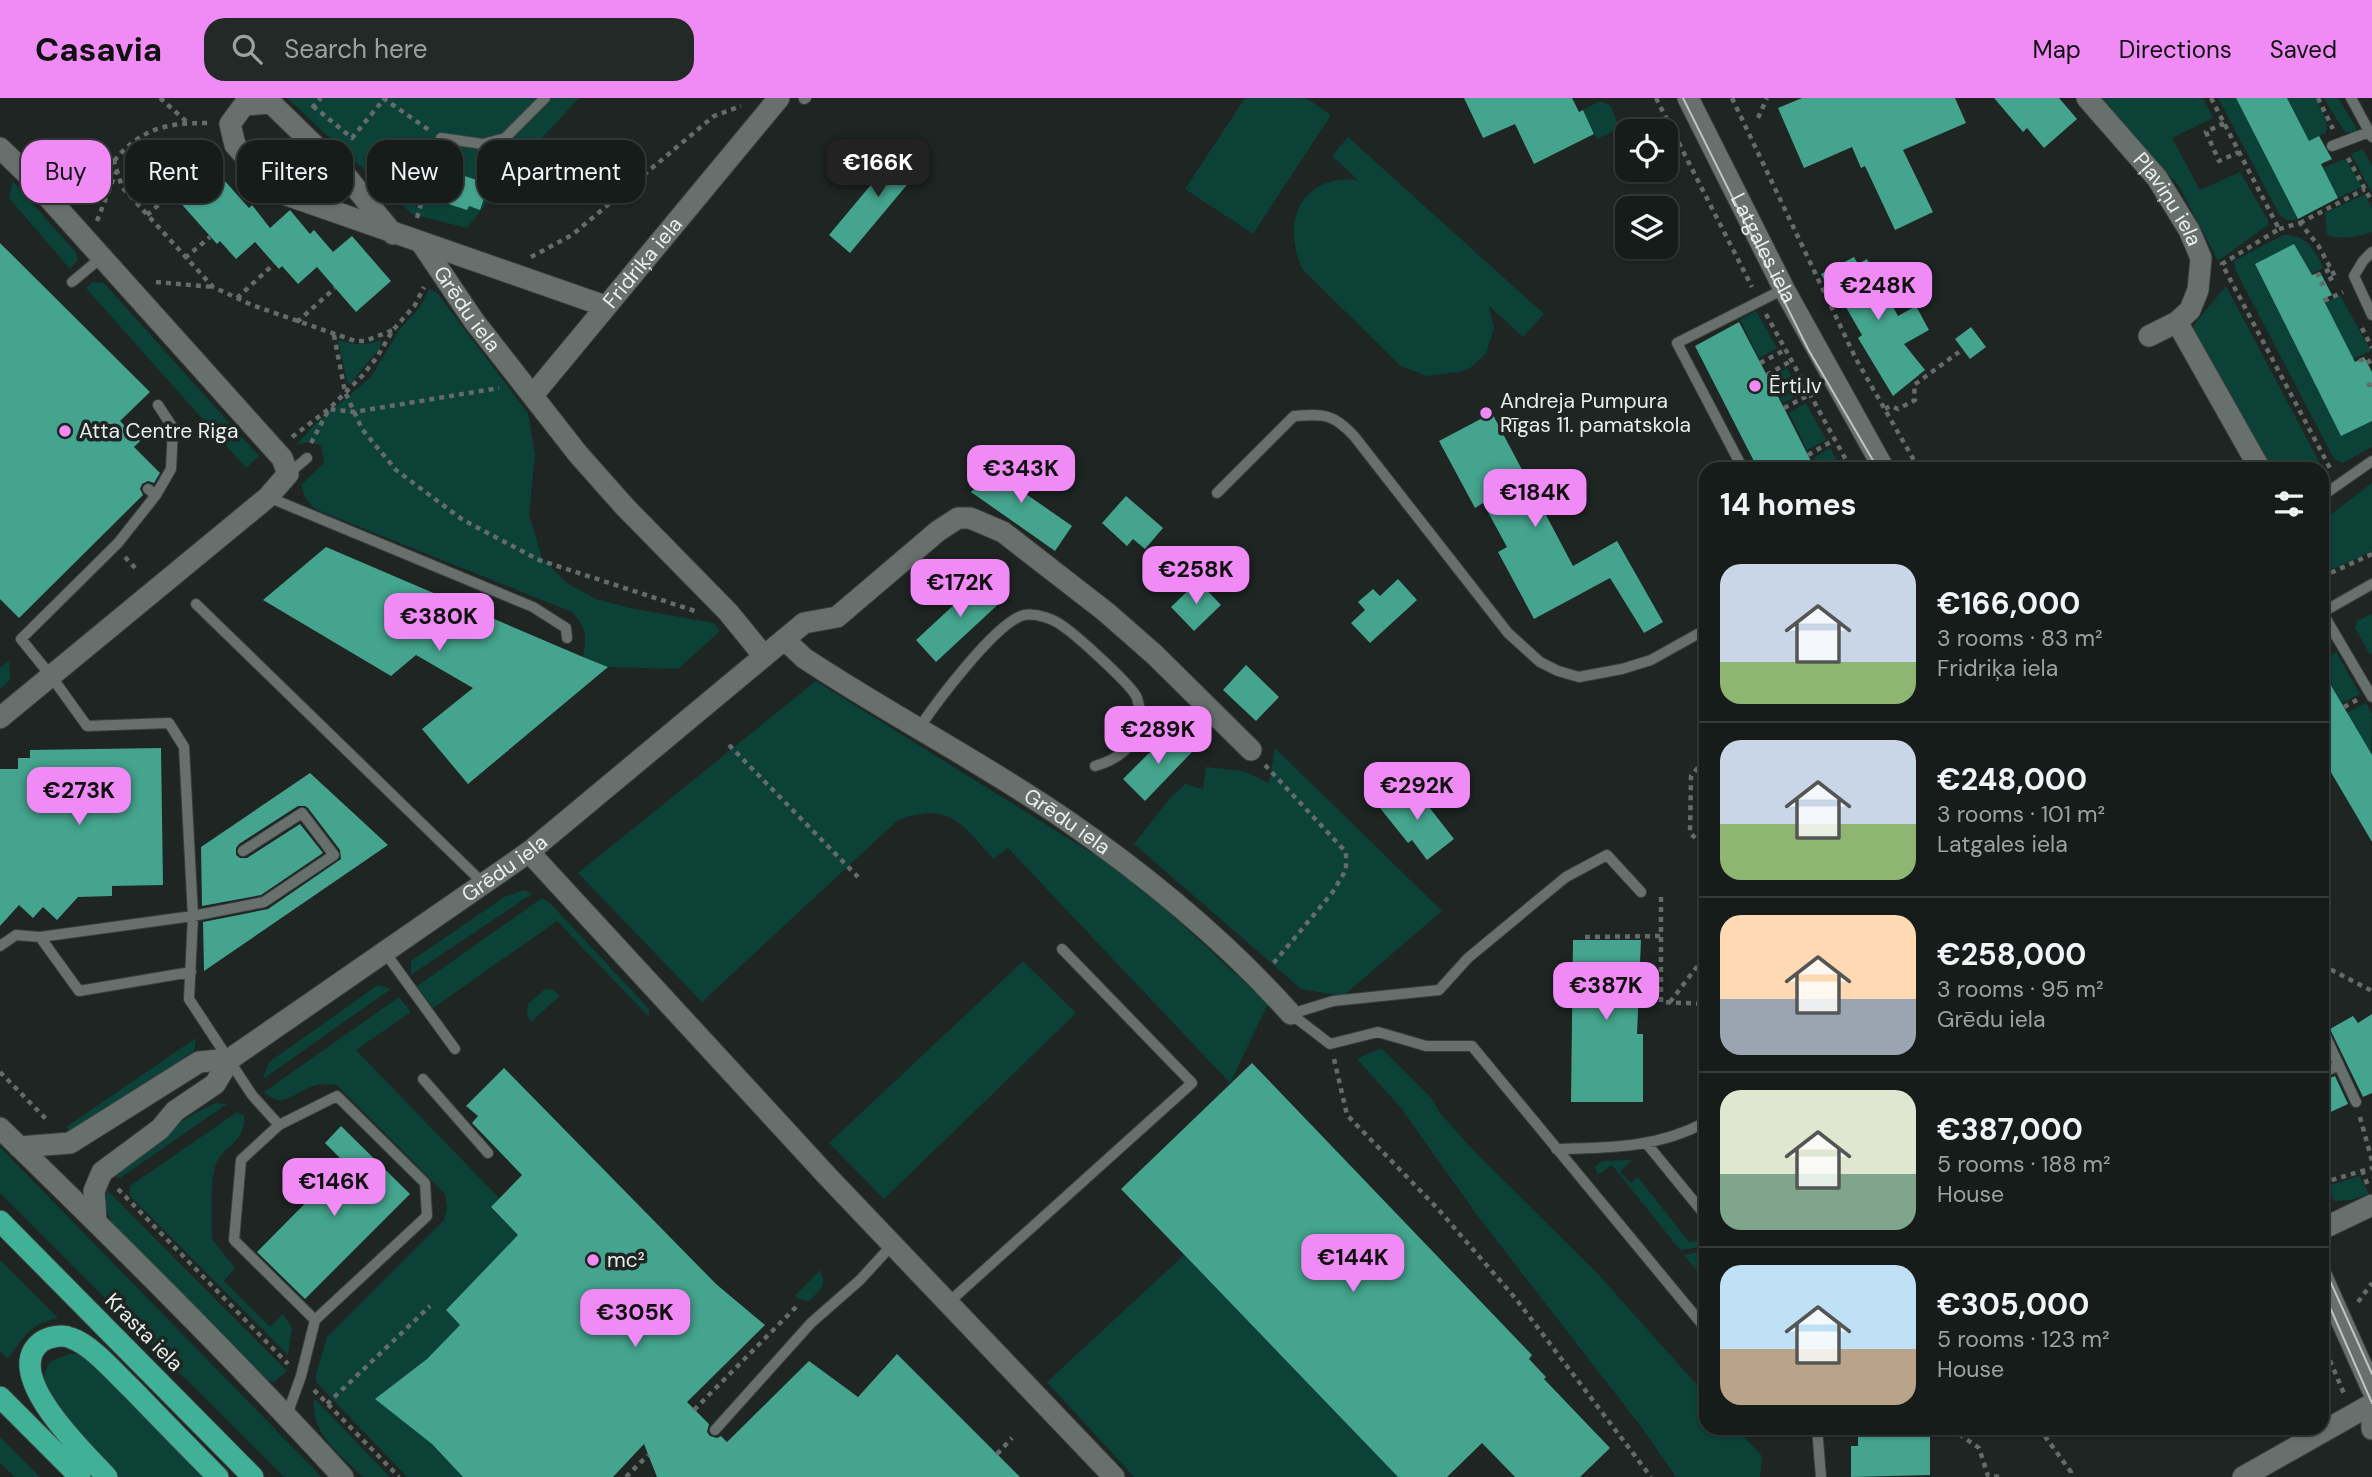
<!DOCTYPE html>
<html lang="en">
<head>
<meta charset="utf-8">
<style>
  :root { --surface:#161c1a; --page:#232927; --text:#f1f3f6; --muted:#9ea1a2; --line:#353a39; --accent:#f08bf6 }
  body { margin:0; font-family:"DM Sans",sans-serif; background:var(--page); color:var(--text); height:100vh; display:flex; flex-direction:column; font-size:26px; white-space:nowrap }
  * { box-sizing:border-box; margin:0 }
  p { font-size:23px; color:var(--muted) }
  .icon { flex:none; width:38px; height:38px; fill:none; stroke:currentColor; stroke-width:2; stroke-linecap:round; stroke-linejoin:round }
  .map { position:relative; flex:1; overflow:hidden }
  .side { position:absolute; left:1699px; top:364px; width:630px; height:973px; display:flex; flex-direction:column; background:var(--surface); border-radius:21px; box-shadow:0 2px 5px #0004,0 0 0 2px var(--line) }
  .side>* { flex:none }
  .banner { position:absolute; left:21px; top:42px; width:665px; height:63px; display:flex; gap:14px }
  .tools { position:absolute; left:1615px; top:21px; display:grid; gap:14px }
  .tools a { display:grid; place-items:center; width:63px; height:63px; border-radius:14px; background:var(--surface); box-shadow:0 2px 5px #0004,0 0 0 2px var(--line); font-size:35px }
  .price { position:absolute; translate:-50% -60px; padding:0 16px; border-radius:14px; background:var(--accent); color:#111; font-size:23px; line-height:46px; filter:drop-shadow(0 2px 4px #0008) }
  .price::after { content:''; position:absolute; left:50%; top:42px; width:21px; height:16px; margin-left:-10px; background:inherit; clip-path:polygon(0 0,100% 0,50% 100%) }
  .price.selected { background:#222; color:#fff }
  ul { padding:0; list-style:none }
  li { display:flex; align-items:center; gap:21px; height:175px; padding:0 21px }
  li+li { border-top:2px solid var(--line) }
  li span { display:grid; place-items:center; flex:none; width:196px; height:140px; border-radius:21px; color:#555 }
  li>.icon { margin-inline-start:auto }
  span .icon { width:84px; height:84px; fill:#fffc; stroke-width:1 }
  li b { font-size:30px }
  h2 { display:flex; justify-content:space-between; align-items:center; height:84px; padding:0 21px; font-size:30px }
  .chip { padding:0 24px; border-radius:21px; background:var(--surface); box-shadow:0 2px 5px #0004,0 0 0 2px var(--line); font-size:24px; line-height:63px }
  .chip.selected { background:var(--accent); color:#111 }
  header { display:flex; align-items:center; gap:42px; box-sizing:border-box; height:98px; padding:0 35px; background:var(--accent); color:#111 }
  header strong { font-size:33px }
  nav { display:flex; gap:38px; margin-inline-start:auto; font-size:24px }
  .search { width:490px; height:63px; background:var(--page); display:flex; align-items:center; gap:18px; box-sizing:border-box; padding:0 24px; border-radius:21px; color:var(--muted); font-size:26px }
  .map>svg:first-child { display:block }
  .green { fill:#0b4136 }
  .building { fill:#44a48d }
  .lines { fill:none; stroke-linecap:round; stroke-linejoin:round }
  .lane-casing { stroke:#3a3f3e; stroke-width:12 }
  .street-casing { stroke:#3a3f3e; stroke-width:23 }
  .secondary-casing { stroke:#3a3f3e; stroke-width:23 }
  .highway-casing { stroke:#3a3f3e; stroke-width:23 }
  .path { stroke:#656b6a; stroke-width:4.5; stroke-dasharray:5 5; stroke-linecap:butt }
  .lane { stroke:#68706d; stroke-width:10 }
  .street { stroke:#68706d; stroke-width:21 }
  .secondary { stroke:#68706d; stroke-width:21 }
  .highway { stroke:#40b197; stroke-width:21 }
  .tram { stroke:#c0c5c3; stroke-width:2 }
  .poi-dot { fill:#f08bf6; stroke:#1e2523; stroke-width:2.5 }
  .labels { text-anchor:middle; stroke-width:7; stroke-linejoin:round; paint-order:stroke }
  .street-label { font-size:21px; fill:#eaeeed; stroke:#1e2523 }
  .poi-label { font-size:21px; fill:#eaeeed; stroke:#1e2523; text-anchor:start }
</style>
</head>
<body>
<header>
<strong>Casavia</strong>
<div class="search"><svg class="icon" aria-label="search" viewBox="0 0 24 24"><circle cx="10" cy="10" r="6"/><path d="M15 15l6 6"/></svg>Search here</div>
<nav><a>Map</a><a>Directions</a><a>Saved</a></nav>
</header>
<div class="map">
<svg width="2372" height="1379" viewBox="0 0 2372 1379">
  <rect width="100%" height="100%" fill="#1e2523"/>
  <!-- green -->
  <path class="green" d="M287 0H579L517 67 467 130 412 116Z
    M1245 0H1306L1331 17 1253 136 1185 91Z
    M2095 0H2203L2213 20 2172 40 2200 92 2240 74 2268 122V127L2218 163 2179 88Z
    M2218 0H2236L2298 121C2289 123 2285 123 2279 116Z
    M2287 0H2316C2321 11 2329 23 2326 35L2309 43Z
    M2323 0H2338L2357 31 2353 35 2345 34Z
    M1600 3 1610 7 1620 30 1597 41 1583 12Z
    M1348 39 1544 216 1523 239 1489 208 1494 230 1486 256 1470 270 1460 274 1427 278 1401 268 1303 172C1280 124 1301 76 1358 82L1332 58Z
    M2363 51 2372 68V95L2351 56Z
    M2344 61 2347 62 2362 89 2338 100 2323 70Z
    M13 83 77 156V163L70 171 9 100Z
    M2365 96 2372 110V134C2358 139 2341 142 2327 137L2325 115Z
    M2283 137C2307 136 2313 151 2324 170L2311 176 2255 167 2341 338 2372 323V349L2343 365 2334 361 2236 173 2234 163Z
    M93 184 104 185 259 358 246 370 86 190Z
    M2226 188 2325 375 2322 377V371H2268L2193 233 2195 225Z
    M429 191 437 195 528 315 535 357 529 416 542 460 567 485 596 501 635 511 714 525 720 533 678 571 608 569 583 559C587 537 587 531 572 514L315 411 306 401 301 387 324 365 321 347 310 344 296 347 314 327 371 279 400 231 420 209Z
    M2340 197 2371 253 2353 261 2325 205Z
    M1756 213 1777 250 1759 260 1740 222Z
    M338 242C353 247 365 248 381 242L380 250 350 286 347 284Z
    M1787 270 1801 295 1783 305 1770 280Z
    M1806 305 1826 342 1807 352 1789 315Z
    M1830 350 1842 371H1819L1814 360Z
    M2372 385V453L2323 476 2322 423Z
    M2372 516V556L2369 555 2355 530 2357 523Z
    M2336 554 2360 596 2342 605 2322 572V563Z
    M9 563 10 582 0 591V570Z
    M816 583 1132 780 1268 906 1230 985 1008 750 994 761C961 726 950 703 898 722L702 904 578 775Z
    M2366 605 2372 616 2371 656 2347 615Z
    M1275 650 1442 813 1343 898 1301 891 1134 746 1170 700 1185 686 1203 691 1206 669 1243 673 1269 685Z
    M524 792 532 796 411 877V863L504 799Z
    M542 800 551 806 649 911V919L557 823 433 910 417 888Z
    M1023 863 1076 915 884 1101 829 1045Z
    M378 887 391 891 263 981 269 964Z
    M545 891 553 892 560 898 531 924 527 917 528 906Z
    M399 899 411 914 356 952 500 1101 491 1110 518 1137 446 1212 460 1227 427 1261 376 1301 432 1346 463 1379H407L316 1284V1276L327 1239 444 1122 447 1109 445 1096 338 988C328 986 319 985 310 989 294 996 281 1011 264 994Z
    M196 940 194 953 72 1036 66 1029Z
    M1381 950 1432 1001 1440 1015 1474 1053 1598 1176 1706 1297V1330H1736L1762 1358 1760 1379H1676L1642 1330 1480 1121 1401 1010 1357 961Z
    M216 1005 227 1006 120 1080 112 1078C133 1052 186 1018 216 1005Z
    M237 1014 244 1017C246 1049 219 1046 214 1073 210 1094 212 1119 212 1141L235 1170 224 1183 270 1229 283 1216 292 1230 288 1257 130 1098V1088Z
    M0 1049 317 1374 321 1379H284L0 1095Z
    M1632 1062 1620 1074 1631 1085 1638 1079 1689 1144 1705 1142 1706 1148 1680 1152 1612 1067 1598 1077 1595 1069 1602 1063Z
    M2359 1078 2369 1096 2351 1102 2334 1103 2328 1088Z
    M107 1092 287 1273 274 1284 267 1282 111 1123 105 1108Z
    M1706 1153V1184L1684 1157Z
    M1184 1157 1398 1379H1134L1047 1284Z
    M0 1162 58 1220C30 1226 24 1238 8 1261L0 1253Z
    M820 1172C828 1187 820 1192 809 1203L801 1202 795 1198Z
    M68 1256H80L88 1261 216 1379H119C98 1356 46 1309 44 1279 44 1274 47 1269 50 1264Z
    M314 1300 390 1379H363C340 1356 310 1336 314 1300Z
    M0 1339 40 1379H15L0 1365Z"/>
  <!-- building -->
  <path class="building" d="M1464 0H1572L1579 14 1583 12 1594 36 1534 66 1515 26 1483 40Z
    M1802 0H1955L1966 25 1903 52 1933 114 1895 132 1865 68 1861 70 1852 49 1804 70 1778 10Z
    M1994 0H2059L2077 21 2044 50 2027 30 2023 34Z
    M2236 0H2287L2309 43 2319 38 2332 61 2321 66 2338 100 2298 121Z
    M189 43 249 110 252 107 270 130 290 112 310 136 314 132 333 154 352 138 391 183 356 214 317 169 298 186 282 168 279 171 255 144 236 161 220 143 217 146 153 74Z
    M905 46 926 64 850 155 829 137Z
    M440 70 489 86 480 112 469 108 467 112 430 100Z
    M0 145 150 294 120 323 140 343 134 349 160 375 154 385 148 383 142 386 140 391 143 397 19 520 0 501Z
    M2294 146 2312 177 2320 174 2332 197 2323 201 2355 264 2364 259 2372 274V323L2341 338 2255 166Z
    M1854 159 1858 166 1867 161 1898 218 1916 208 1929 232 1904 246 1925 272 1893 298 1858 240 1862 237 1840 199 1835 202 1821 176Z
    M1739 224 1784 310 1815 371H1758L1695 248Z
    M1971 229 1986 249 1970 261 1955 241Z
    M1492 315 1573 468 1617 443 1663 524 1644 535 1610 480 1534 521 1498 454 1507 449 1483 405 1475 410 1439 343Z
    M1001 364 1004 366 1006 364 1023 377 1021 379 1032 387 1026 396 1072 428 1055 453 971 394Z
    M1126 398 1163 430 1145 451 1133 441 1127 448 1102 425Z
    M326 449 583 559 608 569 468 686 422 631 473 590 416 557 391 578 263 502Z
    M985 478 1005 500 936 564 916 542Z
    M1398 481 1417 502 1370 545 1351 525 1365 512 1358 504 1373 491 1380 498Z
    M1198 483 1221 507 1194 533 1171 509Z
    M1246 567 1279 599 1256 623 1223 592Z
    M2322 572 2372 657V744L2322 659Z
    M1171 633 1192 654 1145 703 1123 681Z
    M161 650 163 787 112 788V798L78 799 57 822 43 809 33 820 19 807 0 828V671H18V660H30V652Z
    M310 675 388 747 204 873 203 824 268 811 341 761 340 752 308 710 305 708H298L239 746 236 750V757L240 760H247L300 726 323 755 261 797 202 808 201 749Z
    M1411 686 1454 741 1427 762 1412 742 1408 745 1380 710Z
    M1573 842H1641L1637 936H1643V1004H1571Z
    M2372 916V995L2363 999 2330 931 2353 918 2358 925Z
    M1252 965 1532 1257 1529 1261 1546 1279 1544 1281 1610 1350 1580 1379H1515L1482 1345 1447 1379H1398L1121 1091Z
    M504 970 716 1186 765 1227 687 1304 709 1326 707 1334 710 1338 717 1340 721 1338 727 1344 809 1263 858 1299 897 1256 1020 1379H657L644 1346 613 1379H463L432 1346 375 1301 427 1261 460 1227 446 1212 518 1137 491 1109 522 1077 472 1025 478 1018 466 1008Z
    M2335 978 2348 1006 2322 1018V983Z
    M341 1028 410 1096 305 1201 257 1154 345 1065 325 1045Z
    M1858 1330H1920V1333H1930V1377L1851 1379V1348H1858Z"/>
  <g class="lines">
    <!-- lane casing -->
    <g class="lane-casing">
      <path id="lane" d="M2351 0 2372 39
        M804 1 806 0
        M441 40 483 46 505 40 545 0
        M2332 48 2369 34
        M2372 154 2363 163 2354 178 2372 217
        M72 184 102 159
        M1743 371 1677 245 1784 191
        M288 376 307 360
        M148 391 156 397 118 445 21 541 51 578 87 628 169 625 184 649 193 818 189 901 252 997 279 1027 337 998 425 1085 427 1118 315 1222 301 1278 287 1317
        M1217 395 1294 318C1323 316 1333 315 1354 338L1508 535 1540 564 1558 573 1579 579 1622 571 1651 562 1703 533 1706 506
        M156 397 171 371 173 330 158 307
        M2322 398 2372 363
        M268 399 533 509 566 530 567 540
        M196 506 483 785
        M2322 514 2372 599
        M2323 514 2372 486
        M919 630C936 605 996 524 1024 517 1037 515 1054 521 1064 529 1077 538 1133 588 1137 600 1148 635 1127 659 1095 668
        M40 839 79 893 191 874
        M0 848 16 837 40 839 193 818 264 804 334 757 302 715 243 753
        M384 853 455 951
        M1291 916 1330 946 1378 934 1426 948H1472L1706 1231
        M1291 916 1333 903 1439 892 1468 860 1544 797 1566 779 1607 757 1641 794
        M2324 935 2356 1004
        M2322 975 2339 967
        M423 981 488 1055
        M279 1027 241 1062 234 1142 315 1222
        M1647 1046 1705 1117
        M1556 1051C1609 1050 1658 1050 1706 1024
        M949 1204 1192 985 1062 851
        M1817 1330 1821 1379
        M715 1332 811 1225 860 1182 892 1147"/>
    </g>
    <!-- street casing -->
    <g class="street-casing">
      <g id="street">
        <path id="s1" d="M2087 0 2157 80 2189 132 2201 160 2198 192 2190 212 2177 224 2149 238"/>
        <path d="M0 50 28 77 282 360 288 376 268 399 0 620"/>
        <path d="M393 136 347 79 271 5 244 7 230 26 235 47 278 94 605 208"/>
        <path id="s2" d="M422 146 474 223 578 356 625 409 728 514 764 558"/>
        <path d="M2177 224 2260 371"/>
        <path id="s3" d="M533 297 779 0"/>
        <path id="s4" d="M785 542 804 560C890 617 982 664 1066 722 1147 778 1225 842 1291 916"/>
        <path d="M529 754 830 1081 1114 1379"/>
        <path d="M0 1030C117 1144 233 1259 343 1379"/>
        <path d="M19 1049 70 1045 199 964 230 961"/>
        <path id="s5" d="M96 1123 94 1093 102 1074 160 1031 175 1013 215 986 230 961 529 754 804 525 837 519 938 433 958 420H970L1003 434 1106 514 1155 557 1251 652"/>
        <path d="M2322 1131 2372 1107"/>
        <path d="M2243 1379 2372 1306"/>
      </g>
    </g>
    <!-- secondary casing -->
    <g class="secondary-casing">
      <g id="secondary">
        <path id="s6" d="M1688 0 1784 191 1884 371"/>
        <path d="M2322 1179 2372 1291"/>
        <path d="M2372 1323V1331"/>
      </g>
    </g>
    <!-- highway casing -->
    <g class="highway-casing">
      <path id="highway" d="M0 1123 253 1379
        M0 1299 80 1379
        M107 1379C86 1356 0 1276 41 1244 48 1239 62 1236 71 1240 92 1247 116 1276 132 1291 161 1321 189 1350 218 1379"/>
    </g>
    <!-- path -->
    <path class="path" d="M160 0 187 24
      M383 0 429 32
      M1656 0 1752 189
      M1732 0 1856 261 1919 371
      M2211 0 2279 131 2222 166 2331 372
      M2318 0 2333 31
      M313 8 352 40 384 1
      M312 10 321 0
      M1758 20 1767 0
      M2224 25 2206 34 2219 63 2239 54
      M2348 60 2372 104
      M114 63C142 29 168 25 209 25
      M53 71 114 63 122 89 213 189 252 207 355 243H365L393 232
      M147 117 172 95
      M417 120 436 54
      M97 123 117 72
      M2300 125 2365 91
      M2279 131 2300 125 2318 147 2337 182
      M531 159 572 137 714 18 741 8
      M185 160 210 139
      M2316 178 2331 171
      M156 184 213 189
      M2320 187 2335 178
      M237 200 274 166
      M2325 200 2326 202 2343 194
      M1766 216 1851 371
      M297 224 335 190
      M2362 230 2372 250
      M334 237 345 294 362 331 396 372 463 422 539 462 695 513
      M2359 263 2367 260 2371 267
      M1760 265 1785 252
      M1767 277 1791 263
      M2368 285 2369 287 2372 286
      M1784 310 1809 297
      M1885 311 1890 308 1898 311 1915 302 1914 287 1959 254
      M292 339 329 311 363 277 377 259 393 232 415 207 424 189
      M311 345 329 311 354 314 499 290
      M1808 357 1834 342
      M125 459 136 471
      M2322 479 2372 456
      M2344 609 2357 602
      M729 647 858 779
      M1265 667 1346 754V772L1332 795 1272 867
      M1706 667 1701 666 1691 678 1690 735 1706 750
      M1661 799V904L1706 906
      M1585 839 1661 838
      M2322 867 2372 893
      M1670 904 1706 857
      M1334 961 1347 1017 1438 1111 1516 1201 1651 1379
      M0 974 49 1024
      M2360 1019 2372 1063
      M2362 1072 2368 1088
      M2322 1085 2372 1070
      M118 1091 288 1266
      M2358 1204 2372 1185
      M2322 1244 2345 1298
      M314 1292 399 1379
      M327 1306 430 1208
      M694 1312 796 1209
      M1955 1330 1953 1332 1979 1350 1988 1378 2002 1379
      M2039 1330 2071 1374 2070 1379
      M997 1356 1012 1340
      M626 1379 648 1357"/>
    <!-- lane -->
    <use href="#lane" class="lane"/>
    <!-- street -->
    <use href="#street" class="street"/>
    <!-- secondary -->
    <use href="#secondary" class="secondary"/>
    <!-- highway -->
    <use href="#highway" class="highway"/>
    <!-- tram -->
    <path class="tram" d="M1683 0 1808 251 1878 371
      M2322 1165 2372 1276
      M2322 1191 2372 1305"/>
  </g>
  <!-- markers -->
  <g class="poi-dot">
    <circle cx="1755" cy="288" r="7"/>
    <circle cx="1486" cy="315" r="7"/>
    <circle cx="65" cy="333" r="7"/>
    <circle cx="593" cy="1162" r="7"/>
  </g>
  <g class="labels">
    <!-- street labels -->
    <g class="street-label">
      <text dy="7" stroke="none"><textPath href="#s1" startOffset="130">Pļaviņu iela</textPath></text>
      <text dy="7" stroke="none"><textPath href="#s6" startOffset="168">Latgales iela</textPath></text>
      <text dy="7" stroke="none"><textPath href="#s3" startOffset="172">Fridriķa iela</textPath></text>
      <text dy="7" stroke="none"><textPath href="#s2" startOffset="79">Grēdu iela</textPath></text>
      <text dy="7" stroke="none"><textPath href="#s4" startOffset="336">Grēdu iela</textPath></text>
      <text dy="7" stroke="none"><textPath href="#s5" startOffset="558">Grēdu iela</textPath></text>
      <text transform="translate(144 1234) rotate(45)" y="7">Krasta iela</text>
    </g>
    <!-- poi labels -->
    <g class="poi-label">
      <text x="1769" y="295">Ērti.lv</text>
      <text x="1500" y="310">Andreja Pumpura<tspan x="1500" dy="24">Rīgas 11. pamatskola</tspan></text>
      <text x="79" y="340">Atta Centre Riga</text>
      <text x="607" y="1169">mc²</text>
    </g>
  </g>
</svg>
<div class="tools">
<a><svg class="icon" aria-label="locate" viewBox="0 0 24 24"><circle cx="12" cy="12" r="6"/><path d="M12 2v4M12 18v4M2 12h4M18 12h4"/></svg></a>
<a><svg class="icon" aria-label="layers" viewBox="0 0 24 24"><path d="M12 4l9 5-9 5-9-5zM3 14l9 5 9-5"/></svg></a>
</div>
<b class="price selected" style="left:878px;top:101px">€166K</b>
<b class="price" style="left:1878px;top:224px">€248K</b>
<b class="price" style="left:1021px;top:407px">€343K</b>
<b class="price" style="left:1535px;top:431px">€184K</b>
<b class="price" style="left:1196px;top:508px">€258K</b>
<b class="price" style="left:960px;top:521px">€172K</b>
<b class="price" style="left:439px;top:555px">€380K</b>
<b class="price" style="left:1158px;top:668px">€289K</b>
<b class="price" style="left:1417px;top:724px">€292K</b>
<b class="price" style="left:79px;top:729px">€273K</b>
<b class="price" style="left:1606px;top:924px">€387K</b>
<b class="price" style="left:334px;top:1120px">€146K</b>
<b class="price" style="left:1353px;top:1196px">€144K</b>
<b class="price" style="left:635px;top:1251px">€305K</b>
<div class="banner">
<a class="chip selected">Buy</a>
<a class="chip">Rent</a>
<a class="chip">Filters</a>
<a class="chip">New</a>
<a class="chip">Apartment</a>
</div>
<section class="side">
<h2>14 homes<svg class="icon" aria-label="filters" viewBox="0 0 24 24"><path d="M4 7h16M4 17h16"/><circle cx="9" cy="7" r="2"/><circle cx="15" cy="17" r="2"/></svg></h2>
<ul>
<li><span style="background:linear-gradient(#c9d6e8 70%,#8fb573 0)"><svg class="icon" aria-label="home" viewBox="0 0 24 24"><path d="M3 11l9-7 9 7M6 9v11h12V9"/></svg></span><div><b>€166,000</b><p>3 rooms · 83 m²</p><p>Fridriķa iela</p></div></li>
<li><span style="background:linear-gradient(#c9d6e8 60%,#8fb573 0)"><svg class="icon" aria-label="home" viewBox="0 0 24 24"><path d="M3 11l9-7 9 7M6 9v11h12V9"/></svg></span><div><b>€248,000</b><p>3 rooms · 101 m²</p><p>Latgales iela</p></div></li>
<li><span style="background:linear-gradient(#ffd9b3 60%,#9aa5b1 0)"><svg class="icon" aria-label="home" viewBox="0 0 24 24"><path d="M3 11l9-7 9 7M6 9v11h12V9"/></svg></span><div><b>€258,000</b><p>3 rooms · 95 m²</p><p>Grēdu iela</p></div></li>
<li><span style="background:linear-gradient(#dfe7d0 60%,#7fa58c 0)"><svg class="icon" aria-label="home" viewBox="0 0 24 24"><path d="M3 11l9-7 9 7M6 9v11h12V9"/></svg></span><div><b>€387,000</b><p>5 rooms · 188 m²</p><p>House</p></div></li>
<li><span style="background:linear-gradient(#bfe0f5 60%,#b9a48a 0)"><svg class="icon" aria-label="home" viewBox="0 0 24 24"><path d="M3 11l9-7 9 7M6 9v11h12V9"/></svg></span><div><b>€305,000</b><p>5 rooms · 123 m²</p><p>House</p></div></li>
</ul>
</section>
</div>
</body>
</html>
